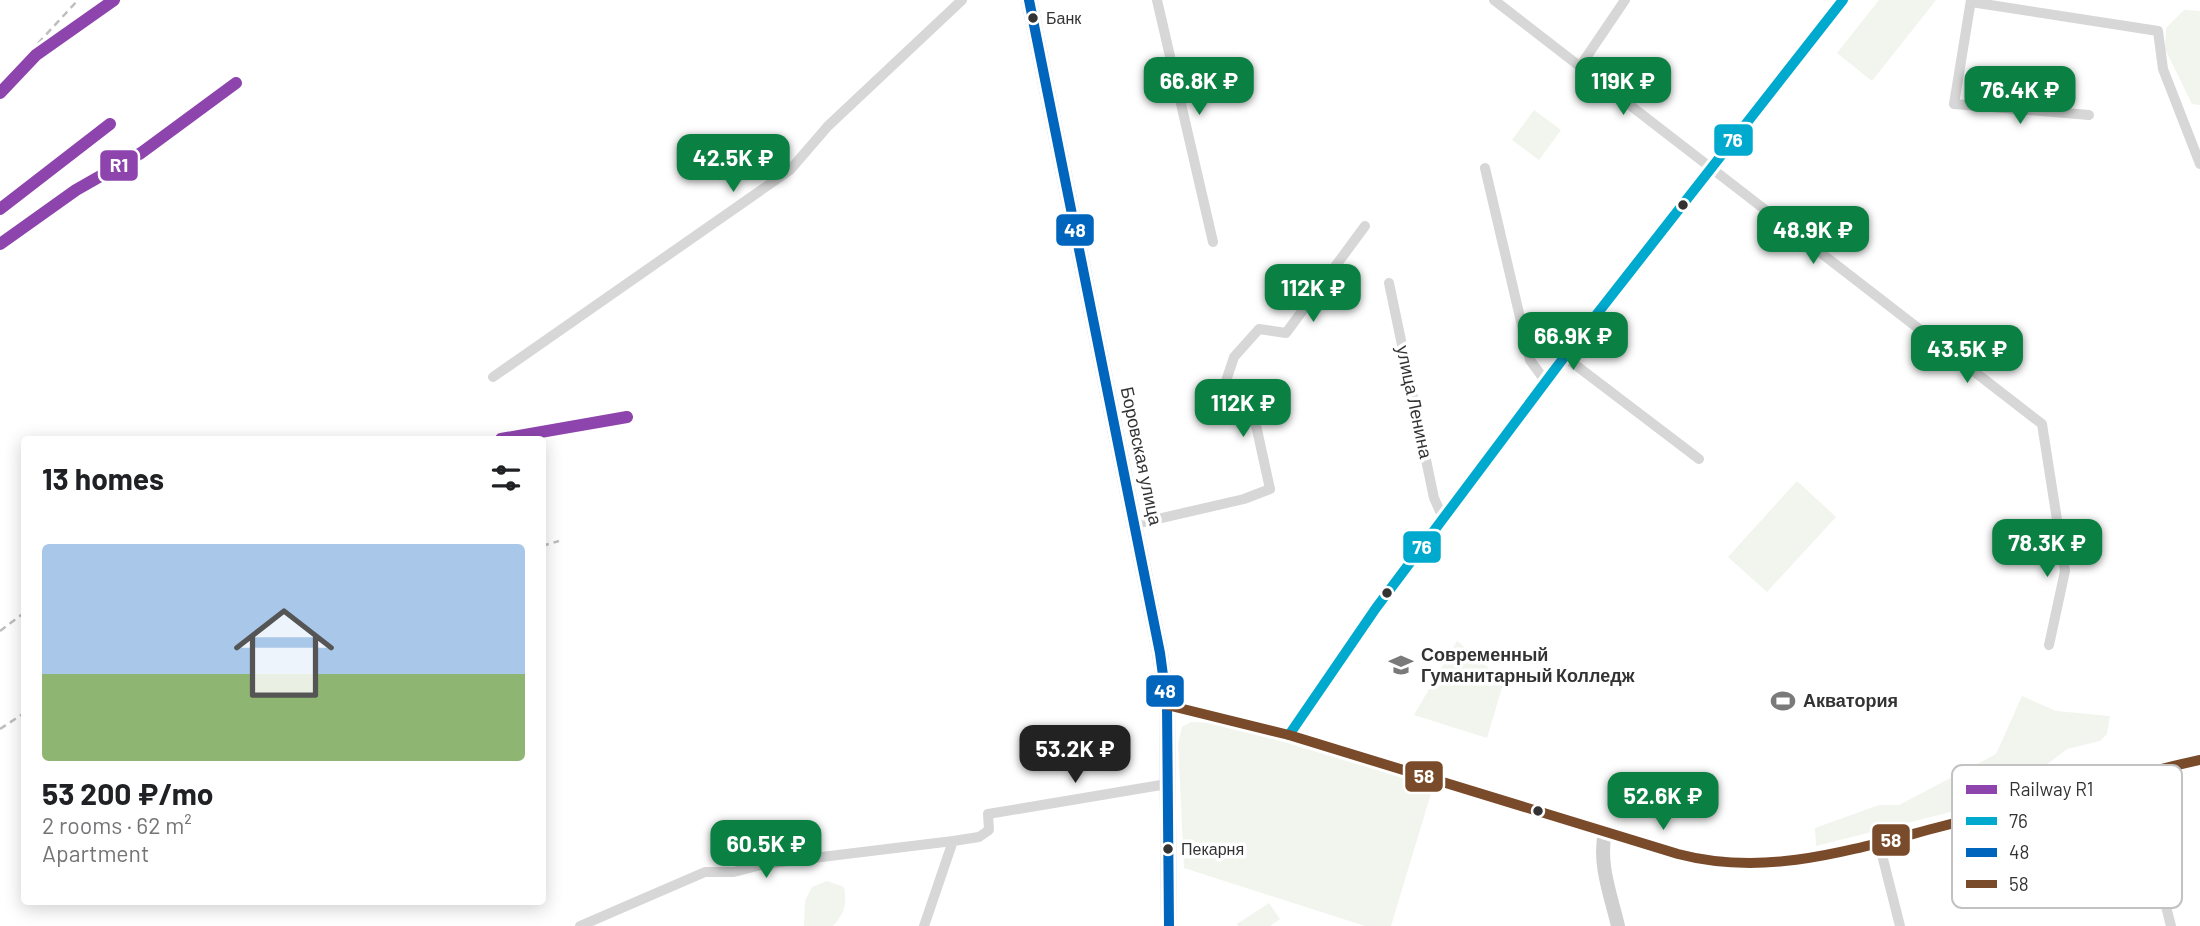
<!DOCTYPE html>
<html lang="en">
<head>
<meta charset="utf-8">
<style>
  :root { --surface:#fff; --page:#f6f6f6; --text:#202124; --muted:#757577; --line:#e0e0e0; --accent:#0b8043 }
  body { margin:0; font-family:Barlow,sans-serif; background:var(--page); color:var(--text); height:100vh; display:flex; flex-direction:column; font-size:26px; white-space:nowrap }
  * { box-sizing:border-box; margin:0 }
  p { font-size:23px; color:var(--muted) }
  .icon { flex:none; width:38px; height:38px; fill:none; stroke:currentColor; stroke-width:2; stroke-linecap:round; stroke-linejoin:round }
  .map { position:relative; flex:1; overflow:hidden }
  .sheet { position:absolute; left:21px; top:436px; width:525px; height:469px; display:flex; flex-direction:column; background:var(--surface); border-radius:7px; box-shadow:0 4px 18px #0003 }
  .sheet>* { flex:none }
  .price { position:absolute; translate:-50% -60px; padding:0 16px; border-radius:14px; background:var(--accent); color:#fff; font-size:23px; line-height:46px; filter:drop-shadow(0 2px 4px #0008) }
  .price::after { content:''; position:absolute; left:50%; top:42px; width:21px; height:16px; margin-left:-10px; background:inherit; clip-path:polygon(0 0,100% 0,50% 100%) }
  .price.current { background:#222; color:#fff }
  ul { padding:0; list-style:none }
  li { display:grid; align-content:center; gap:14px; height:371px; padding:0 21px }
  li+li { border-top:2px solid var(--line) }
  li span { display:grid; place-items:center; height:217px; border-radius:7px; color:#555 }
  li>.icon { margin-inline-start:auto }
  span .icon { width:126px; height:126px; fill:#fffc; stroke-width:1 }
  li b { font-size:30px }
  h2 { display:flex; justify-content:space-between; align-items:center; height:84px; padding:0 21px; font-size:30px }
  .map>svg:first-child { display:block }
  .green { fill:#f1f5ed }
  .lines { fill:none; stroke-linecap:round; stroke-linejoin:round }
  .street { stroke:#d7d7d7; stroke-width:10 }
  .secondary { stroke:#d0d0d0; stroke-width:14 }
  .primary { stroke:#cacaca; stroke-width:16 }
  .rail { stroke:#bebebe; stroke-width:2.5; stroke-dasharray:7 5; stroke-linecap:butt }
  .bus-1-casing { stroke:#fff; stroke-width:16 }
  .bus-2-casing { stroke:#fff; stroke-width:16 }
  .bus-3-casing { stroke:#fff; stroke-width:16 }
  .bus-1 { stroke:#00a9ce; stroke-width:10 }
  .bus-2 { stroke:#0065bd; stroke-width:10 }
  .bus-3 { stroke:#7a4b2a; stroke-width:10 }
  .rail-1-casing { stroke:#fff; stroke-width:18 }
  .rail-1 { stroke:#8e44ad; stroke-width:12 }
  .bus-dot { fill:#333; stroke:#fff; stroke-width:2.5 }
  .labels { text-anchor:middle; stroke-width:7; stroke-linejoin:round; paint-order:stroke }
  .bus-label { font-size:16px; fill:#333; stroke:#fff; text-anchor:start }
  .street-label { font-size:18px; fill:#333; stroke:#fff }
  .poi-label { font-size:18px; font-weight:bold; fill:#333; stroke:#fff; text-anchor:start }
  .key { fill:#fff; stroke:#c2c2c2; stroke-width:2 }
  .key-label { font-size:19px; fill:#333 }
  .line-badge { stroke:#fff; stroke-width:2.5 }
  .badge-label { font-size:19px; text-anchor:middle; font-weight:bold; fill:#fff }
</style>
</head>
<body>
<div class="map">
<svg width="2200" height="926" viewBox="0 0 2200 926">
  <rect width="100%" height="100%" fill="#fff"/>
  <!-- green -->
  <path class="green" d="M1879 0H1936L1872 81 1837 53Z
    M2184 10 2200 11V105L2192 104 2165 49 2166 28Z
    M1534 110 1561 130 1539 160 1512 140Z
    M1797 481 1836 517 1767 592 1728 557Z
    M1457 641 1504 681 1487 738 1414 715Z
    M2022 696 2056 711 2110 716 2107 734 2100 741 2067 749 2002 799 1816 846 1815 828 1879 805H1899L1996 754Z
    M1191 722 1218 723 1409 778 1432 790 1391 926H1365L1184 868 1178 743 1182 727Z
    M827 881 844 887C847 904 845 913 833 926H804L805 901 812 887Z
    M1269 903 1280 919 1270 926H1238L1237 924Z"/>
  <g class="lines">
    <!-- street -->
    <path class="street" d="M1157 0 1213 242
      M1494 0 2042 424 2065 571 2049 645
      M1971 0 1954 104 2089 115
      M1971 2 2158 31 2163 69 2200 164
      M1581 65 1625 0
      M1485 168 1530 360 1546 382
      M1389 283 1434 498 1444 520
      M1565 357 1699 459
      M493 377 790 170 828 126 962 0
      M1136 524 1244 499 1270 489 1252 407 1225 384 1234 357 1259 329 1286 333 1365 226
      M1289 735 1376 608 1586 328 1843 0
      M2133 777 2171 926
      M1879 843 1900 926
      M580 926 705 872H734L764 864 953 841
      M924 926 953 841 979 837 989 830 988 814 1167 784"/>
    <!-- secondary -->
    <path class="secondary" d="M1167 705 1289 735 1678 854C1769 878 1854 849 1943 826 2028 804 2114 779 2200 760
      M1605 833C1598 863 1611 896 1618 926"/>
    <!-- primary -->
    <path class="primary" d="M1029 0 1160 653 1167 705 1169 926"/>
    <!-- rail -->
    <path class="rail" d="M30 52 78 0
      M0 93 36 55 114 0
      M0 209 110 124
      M0 244 76 190 141 153 236 83
      M501 439 627 417
      M542 546 559 541
      M0 631 24 613
      M0 729 24 713"/>
    <!-- bus-1 casing -->
    <g class="bus-1-casing">
      <path id="bus-1" d="M1289 735 1376 608 1586 328 1843 0"/>
    </g>
    <!-- bus-2 casing -->
    <g class="bus-2-casing">
      <path id="bus-2" d="M1029 0 1160 653 1167 705 1169 926"/>
    </g>
    <!-- bus-3 casing -->
    <g class="bus-3-casing">
      <path id="bus-3" d="M1167 705 1289 735 1678 854C1769 878 1854 849 1943 826 2028 804 2114 779 2200 760"/>
    </g>
    <!-- bus-1 -->
    <use href="#bus-1" class="bus-1"/>
    <!-- bus-2 -->
    <use href="#bus-2" class="bus-2"/>
    <!-- bus-3 -->
    <use href="#bus-3" class="bus-3"/>
    <!-- rail-1 casing -->
    <g class="rail-1-casing">
      <path id="rail-1" d="M0 93 36 55 114 0
        M0 209 110 124
        M0 244 76 190 141 153 236 83
        M501 439 627 417"/>
    </g>
    <!-- rail-1 -->
    <use href="#rail-1" class="rail-1"/>
  </g>
  <!-- icons -->
  <defs>
    <g id="university-bare" transform="scale(1.89)"><path d="M0-5L7-2L0 1L-7-2ZM-4 1L0 2.5L4 1V4Q0 6-4 4Z" fill="#7a7a7a" stroke="#fff" stroke-width="2.5" paint-order="stroke"/></g>
    <g id="stadium-bare" transform="scale(1.89)"><path d="M0-5a6.5 5 0 1 0 0 10a6.5 5 0 1 0 0-10ZM-3.5-1.8h7v3.6h-7Z" fill="#7a7a7a" stroke="#fff" stroke-width="2.5" paint-order="stroke"/></g>
  </defs>
  <g fill-rule="evenodd">
    <use href="#university-bare" x="1401" y="665"/>
    <use href="#stadium-bare" x="1783" y="701"/>
  </g>
  <!-- markers -->
  <g class="bus-dot">
    <circle cx="1033" cy="18" r="6"/>
    <circle cx="1683" cy="205" r="6"/>
    <circle cx="1387" cy="593" r="6"/>
    <circle cx="1538" cy="811" r="6"/>
    <circle cx="1168" cy="849" r="6"/>
  </g>
  <g class="labels">
    <!-- bus labels -->
    <g class="bus-label">
      <text x="1046" y="24">Банк</text>
      <text x="1181" y="855">Пекарня</text>
    </g>
    <!-- street labels -->
    <g class="street-label">
      <text transform="translate(1414 402) rotate(78)" y="6">улица Ленина</text>
      <text transform="translate(1141 456) rotate(78)" y="6">Боровская улица</text>
    </g>
    <!-- poi labels -->
    <g class="poi-label">
      <text x="1421" y="661">Современный<tspan x="1421" dy="21">Гуманитарный Колледж</tspan></text>
      <text x="1803" y="707">Акватория</text>
    </g>
  </g>
  <!-- legend -->
  <rect x="1952" y="765" width="230" height="143" rx="10" class="key"/>
  <rect x="1966" y="785" width="31" height="9" fill="#8e44ad"/>
  <rect x="1966" y="817" width="31" height="8" fill="#00a9ce"/>
  <rect x="1966" y="848" width="31" height="9" fill="#0065bd"/>
  <rect x="1966" y="880" width="31" height="8" fill="#7a4b2a"/>
  <g class="key-label">
    <text x="2009" y="796">Railway R1</text>
    <text x="2009" y="828">76</text>
    <text x="2009" y="859">48</text>
    <text x="2009" y="891">58</text>
  </g>
  <g class="line-badge">
    <rect x="1713" y="123" width="41" height="34" rx="7" fill="#00a9ce"/>
    <rect x="99" y="149" width="40" height="33" rx="7" fill="#8e44ad"/>
    <rect x="1055" y="213" width="40" height="34" rx="7" fill="#0065bd"/>
    <rect x="1402" y="530" width="40" height="34" rx="7" fill="#00a9ce"/>
    <rect x="1145" y="674" width="40" height="34" rx="7" fill="#0065bd"/>
    <rect x="1404" y="760" width="40" height="33" rx="7" fill="#7a4b2a"/>
    <rect x="1871" y="823" width="40" height="34" rx="7" fill="#7a4b2a"/>
  </g>
  <g class="badge-label">
    <text x="1733" y="147">76</text>
    <text x="119" y="172">R1</text>
    <text x="1075" y="237">48</text>
    <text x="1422" y="554">76</text>
    <text x="1165" y="698">48</text>
    <text x="1424" y="783">58</text>
    <text x="1891" y="847">58</text>
  </g>
</svg>
<b class="price" style="left:1199px;top:117px">66.8K ₽</b>
<b class="price" style="left:1623px;top:117px">119K ₽</b>
<b class="price" style="left:2020px;top:126px">76.4K ₽</b>
<b class="price" style="left:733px;top:194px">42.5K ₽</b>
<b class="price" style="left:1813px;top:266px">48.9K ₽</b>
<b class="price" style="left:1313px;top:324px">112K ₽</b>
<b class="price" style="left:1573px;top:372px">66.9K ₽</b>
<b class="price" style="left:1967px;top:385px">43.5K ₽</b>
<b class="price" style="left:1243px;top:439px">112K ₽</b>
<b class="price" style="left:2047px;top:579px">78.3K ₽</b>
<b class="price current" style="left:1075px;top:785px">53.2K ₽</b>
<b class="price" style="left:1663px;top:832px">52.6K ₽</b>
<b class="price" style="left:766px;top:880px">60.5K ₽</b>
<section class="sheet">
<h2>13 homes<svg class="icon" aria-label="filters" viewBox="0 0 24 24"><path d="M4 7h16M4 17h16"/><circle cx="9" cy="7" r="2"/><circle cx="15" cy="17" r="2"/></svg></h2>
<ul>
<li><span style="background:linear-gradient(#a9c7e8 60%,#8fb573 0)"><svg class="icon" aria-label="home" viewBox="0 0 24 24"><path d="M3 11l9-7 9 7M6 9v11h12V9"/></svg></span><div><b>53 200 ₽/mo</b><p>2 rooms · 62 m²</p><p>Apartment</p></div></li>
</ul>
</section>
</div>
</body>
</html>
